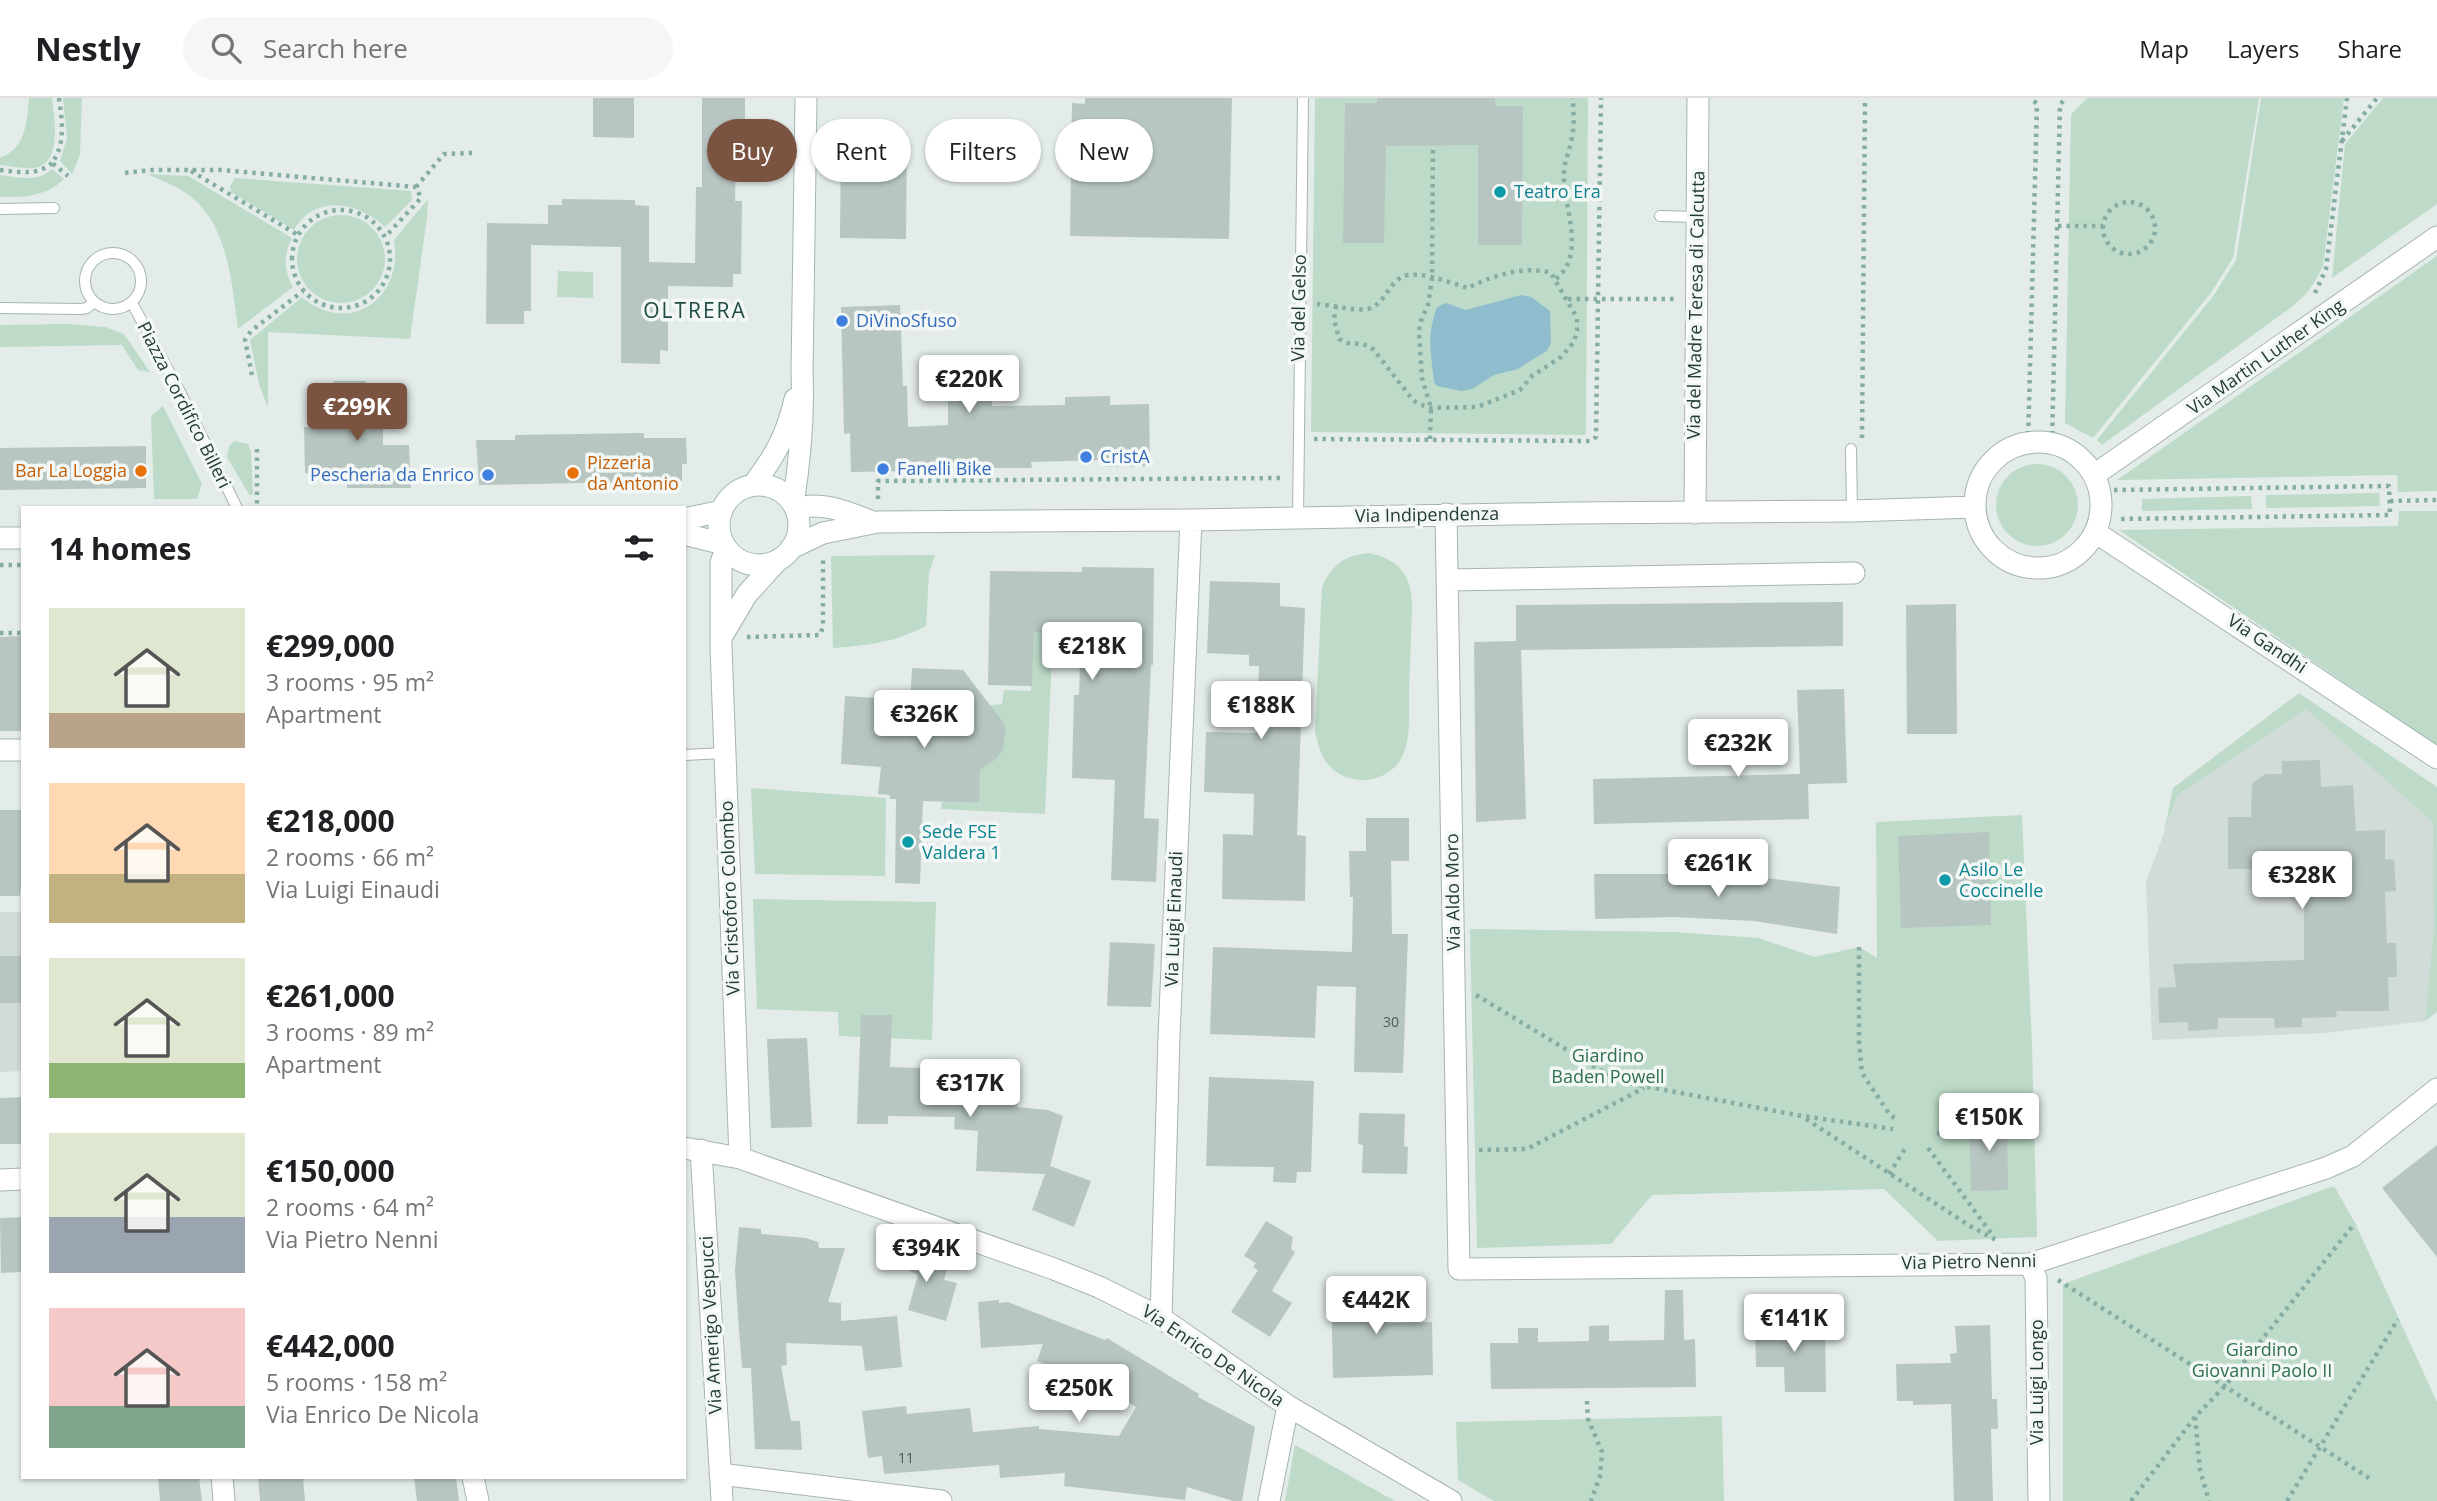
<!DOCTYPE html>
<html lang="en">
<head>
<meta charset="utf-8">
<style>
  :root { --surface:#fff; --page:#f6f6f6; --text:#202124; --muted:#757577; --line:#e0e0e0; --accent:#7a5341 }
  body { margin:0; font-family:"Open Sans",sans-serif; background:var(--page); color:var(--text); height:100vh; display:flex; flex-direction:column; font-size:26px; white-space:nowrap }
  * { box-sizing:border-box; margin:0 }
  p { font-size:23px; color:var(--muted) }
  .icon { flex:none; width:38px; height:38px; fill:none; stroke:currentColor; stroke-width:2; stroke-linecap:round; stroke-linejoin:round }
  .map { position:relative; flex:1; overflow:hidden }
  .sheet { position:absolute; left:21px; top:408px; width:665px; height:973px; display:flex; flex-direction:column; background:var(--surface); border-radius:0px; box-shadow:0 2px 5px #0004 }
  .sheet>* { flex:none }
  .banner { position:absolute; left:707px; top:21px; width:665px; height:63px; display:flex; gap:14px }
  .price { position:absolute; translate:-50% -60px; padding:0 16px; border-radius:7px; background:#fff; color:#222; font-size:23px; line-height:46px; filter:drop-shadow(0 2px 4px #0008) }
  .price::after { content:''; position:absolute; left:50%; top:42px; width:21px; height:16px; margin-left:-10px; background:inherit; clip-path:polygon(0 0,100% 0,50% 100%) }
  .price.active { background:var(--accent); color:#fff }
  ul { padding:0; list-style:none }
  li { display:flex; align-items:center; gap:21px; height:175px; padding:0 28px }
  li span { display:grid; place-items:center; flex:none; width:196px; height:140px; border-radius:0px; color:#555 }
  li>.icon { margin-inline-start:auto }
  span .icon { width:84px; height:84px; fill:#fffc; stroke-width:1 }
  li b { font-size:30px }
  h2 { display:flex; justify-content:space-between; align-items:center; height:84px; padding:0 28px; font-size:30px }
  .pill { padding:0 24px; border-radius:32px; background:var(--surface); box-shadow:0 2px 5px #0004; font-size:24px; line-height:63px }
  .pill.active { background:var(--accent); color:#fff }
  header { display:flex; align-items:center; gap:42px; box-sizing:border-box; height:98px; padding:0 35px; background:var(--surface); border-bottom:2px solid var(--line) }
  header strong { font-size:33px }
  nav { display:flex; gap:38px; margin-inline-start:auto; font-size:24px }
  .search { width:490px; height:63px; background:var(--page); display:flex; align-items:center; gap:18px; box-sizing:border-box; padding:0 24px; border-radius:38px; color:var(--muted); font-size:26px }
  .map>svg:first-child { display:block }
  .built { fill:#d1dbd8 }
  .green { fill:#bddbc8 }
  .water { fill:#8fbdcd }
  .building { fill:#b8c6c2 }
  .lines { fill:none; stroke-linecap:round; stroke-linejoin:round }
  .lane-casing { stroke:#a6b4b0; stroke-width:12 }
  .street-casing { stroke:#a6b4b0; stroke-width:23 }
  .secondary-casing { stroke:#a2b7b1; stroke-width:23 }
  .path { stroke:#86ada4; stroke-width:4.5; stroke-dasharray:3.5 5; stroke-linecap:butt }
  .lane { stroke:#fff; stroke-width:10 }
  .street { stroke:#fff; stroke-width:21 }
  .secondary { stroke:#fff; stroke-width:21 }
  .culture-dot { fill:#0f9aa8; stroke:#f3f8f6; stroke-width:2.5 }
  .shop-dot { fill:#3f7fe0; stroke:#f3f8f6; stroke-width:2.5 }
  .food-dot { fill:#e8710a; stroke:#f3f8f6; stroke-width:2.5 }
  .labels { text-anchor:middle; stroke-width:7; stroke-linejoin:round; paint-order:stroke }
  .number-label { font-size:14px; fill:#495e5a }
  .culture-label { font-size:18px; fill:#0d838f; stroke:#f3f8f6; text-anchor:start }
  .street-label { font-size:18px; fill:#243c38; stroke:#f3f8f6 }
  .shop-label { font-size:18px; fill:#366cbe; stroke:#f3f8f6; text-anchor:start }
  .food-label { font-size:18px; fill:#c56008; stroke:#f3f8f6; text-anchor:start }
  .park-label { font-size:18px; fill:#31704f; stroke:#f3f8f6 }
  .quarter-label { font-size:21px; letter-spacing:2px; fill:#214c46; stroke:#f3f8f6 }
</style>
</head>
<body>
<header>
<strong>Nestly</strong>
<div class="search"><svg class="icon" aria-label="search" viewBox="0 0 24 24"><circle cx="10" cy="10" r="6"/><path d="M15 15l6 6"/></svg>Search here</div>
<nav><a>Map</a><a>Layers</a><a>Share</a></nav>
</header>
<div class="map">
<svg width="2437" height="1403" viewBox="0 0 2437 1403">
  <rect width="100%" height="100%" fill="#e3ece9"/>
  <!-- built -->
  <path class="built" d="M2306 611 2434 724V828L2425 923 2326 935 2152 942 2146 784 2178 697Z
    M0 814H23V973L0 974Z"/>
  <!-- green -->
  <path class="green" d="M29 0H52C54 19 63 66 34 70 24 71 11 68 0 67V60C26 51 27 23 29 0Z
    M63 0H82L80 57 72 76 60 63 67 40Z
    M1315 0H1588L1586 337 1311 334Z
    M2087 0H2259L2233 160 2210 196 2093 340 2065 325 2071 16Z
    M2261 0H2344L2323 168C2314 187 2306 198 2290 210L2102 347 2097 342 2214 197 2236 162Z
    M2383 0H2437V106L2332 180 2345 46Z
    M52 71 64 81C45 99 25 99 0 99V77C20 79 37 85 52 71Z
    M148 76 188 78 292 140C283 158 284 173 293 189L238 231C231 183 229 122 183 93 172 86 160 82 148 76Z
    M235 80 411 93 412 102 385 129C359 104 315 95 294 132L231 94 230 88Z
    M428 101 427 119 410 241 268 234V310L259 286 250 242 302 199C349 239 404 201 394 142Z
    M297 161a44 44 0 1 1 88 0a44 44 0 1 1-88 0Z
    M2437 158V393L2398 394 2397 377 2117 382Z
    M558 173 593 174V200L557 199Z
    M67 226 105 229 124 236 150 274 138 272 122 247 0 249V227Z
    M163 308 202 386 197 401H154L151 318Z
    M235 343 248 346 251 354 253 396 250 398 227 359 229 348Z
    M1996 407a41 41 0 1 1 82 0a41 41 0 1 1-82 0Z
    M2379 395 2380 408 2266 410V397Z
    M2251 398 2252 411 2142 413V401Z
    M2399 413H2437V647L2119 432 2398 428Z
    M1369 455C1400 462 1412 477 1412 509 1411 538 1410 567 1409 595 1409 615 1411 641 1402 659 1392 679 1366 687 1346 679 1325 671 1319 654 1315 633L1322 489C1332 467 1345 457 1369 455Z
    M935 457 929 475 926 528C892 545 870 547 833 550L831 458Z
    M1034 534H1053L1045 716 941 711 942 704 978 705 980 672C994 660 1006 652 1006 632L983 609 1002 606 1004 592 1031 593Z
    M2299 595 2437 689V914L2425 923 2434 828 2433 724 2306 611 2178 697 2164 734 2173 690Z
    M751 690 886 700 885 778 755 776Z
    M2022 717 2032 948 2037 1139 1938 1143 1884 1091 1652 1097 1611 1146 1477 1150 1470 831 1673 834 1730 838 1759 840 1814 859 1859 849 1877 860 1876 724Z
    M753 801 936 804 932 942 839 938 838 914 757 911Z
    M2334 1088 2355 1125 2437 1304V1403H2063V1186Z
    M1722 1318 1724 1403H1494L1458 1382 1456 1324Z
    M1295 1347 1395 1403H1285Z"/>
  <!-- water -->
  <path class="water" d="M1521 197 1531 199 1550 213 1551 245 1547 253 1535 260 1518 271 1494 277 1472 291 1461 293 1437 288 1434 284C1431 252 1426 240 1437 209L1446 205 1466 212Z"/>
  <!-- building -->
  <path class="building" d="M593 0H634V40L593 39Z
    M702 0H745V54H736L735 103H742L741 176H733V189L668 188V253L660 252V266L621 265V149L531 147V213H524V226H486L487 125 548 126V107H562V101L635 102V107L649 108V164L695 165 696 89H702Z
    M1085 0H1232L1229 141 1070 138 1072 5 1085 6Z
    M1377 0H1495V8H1523L1522 147H1478V47L1386 48 1384 145H1343L1345 5H1377Z
    M841 36H907L906 141 840 140Z
    M900 207 903 288H907L908 329 948 327V300L992 299V308L1065 307V299L1110 298V307L1149 306 1150 368 1105 369 1104 362 1031 364 1032 370H987V364L914 366 915 373 851 374 850 335 844 336 841 209Z
    M334 283H366V299H383V347H409L411 390H347V375H305L304 329H334Z
    M644 335V340H686L687 366H682V383L479 387 476 342H515V337Z
    M146 348V390L0 392V350Z
    M1082 469 1154 470 1153 567H1151L1144 720 1159 721 1156 784 1111 782 1115 682 1072 680 1074 597H1079L1081 535 1034 534 1032 588 988 587 990 473 1082 474Z
    M1210 483 1280 485V508L1305 510 1297 737 1306 738 1305 803 1222 801 1223 736 1253 737 1254 696 1204 694 1206 634 1256 635 1259 568H1249V557L1207 555Z
    M1843 504V548L1521 552 1526 721 1476 724 1474 544 1516 543V507Z
    M1956 506 1957 636H1907L1906 507Z
    M22 538 23 633H0V539Z
    M912 570 963 572 1003 624 1006 632 1003 652 996 661 980 672 979 705 923 703 920 786 895 785 896 701H890V697L878 696 881 669 841 666 845 598 910 602Z
    M1844 591 1847 685 1808 686 1809 721 1594 726 1593 681 1800 676 1797 592Z
    M2320 662 2321 689 2353 687 2356 733 2385 732V761L2394 762 2396 793 2385 794 2387 845H2396L2397 879H2388L2389 913H2336L2337 919 2302 920V929L2275 930 2274 920H2218V931L2188 933V924L2159 925 2158 890 2176 889 2173 866 2304 862V795L2292 781 2263 782V771H2228V719H2251L2252 686 2265 676H2282V663Z
    M0 712H23V772L20 798H0Z
    M1366 720H1409V763H1391L1392 836H1408L1403 975 1354 974 1356 889 1317 888 1315 940 1210 936 1213 849 1352 854 1353 799H1350L1349 753H1366Z
    M1989 734 1991 827 1901 830 1898 738Z
    M1594 776H1676L1758 779 1840 789 1837 836 1754 823 1674 819 1595 821Z
    M1110 844 1155 846 1151 909 1107 908Z
    M0 858H23V905H0Z
    M861 917H892L890 969 921 970V986L981 989 982 974 1007 976 1005 999 1018 1000 1017 1009 1048 1012 1063 1018 1050 1068 1091 1083 1074 1129 1032 1112 1045 1076 976 1073 978 1033 954 1031 955 1019 888 1018V1026H857Z
    M807 940 812 1029 771 1030 767 941Z
    M1209 979 1314 983 1311 1074H1297L1296 1085 1273 1084 1274 1069 1206 1068Z
    M22 999 23 1046H0V1000Z
    M1359 1015 1405 1016 1404 1048 1408 1049 1407 1076 1362 1075 1363 1047 1358 1046Z
    M1969 1018H2007L2008 1092 1971 1093Z
    M2437 1047V1159L2382 1090Z
    M23 1119V1174L1 1175 0 1120Z
    M1266 1123 1293 1139 1291 1151 1295 1154 1272 1193 1292 1205 1270 1239 1231 1214 1258 1172 1253 1169 1256 1165 1244 1158Z
    M739 1129 761 1131V1136L806 1140 818 1144 819 1150H845L828 1204 841 1205V1223L897 1218 902 1269 865 1273 862 1248 786 1245 787 1267 781 1268 791 1323H800L802 1352 755 1351 751 1270H742L738 1218 735 1172Z
    M885 1149 948 1167 944 1182 957 1185 946 1223 908 1212 918 1177 881 1159Z
    M1387 1184 1388 1225 1432 1224 1433 1277 1333 1280 1331 1186Z
    M1665 1192H1683L1684 1242 1695 1241 1696 1289 1491 1291 1490 1245H1518V1230H1538V1244L1589 1243V1228L1609 1227V1243L1664 1242Z
    M999 1202V1205L1008 1204 1105 1242 1107 1240 1199 1296 1198 1299 1255 1329 1242 1403H1233L1187 1389 1185 1402 1064 1388 1065 1375 1000 1380 999 1367 884 1376 882 1358 868 1360 862 1313 906 1308 907 1316 970 1310 973 1334 1039 1328V1331L1119 1338 1136 1309 1073 1272 1071 1276 1037 1263 1043 1246 981 1250 978 1204Z
    M1825 1226 1826 1294H1785L1784 1269H1756L1755 1227Z
    M1990 1227 1992 1301H1997L1998 1331H1991L1993 1403H1954L1951 1306 1913 1307V1303H1897L1896 1266 1951 1265 1950 1256 1957 1255 1955 1228Z
    M158 1379H199L202 1403H160Z
    M258 1379H303L305 1403H260Z
    M414 1379H456L459 1403H417Z"/>
  <g class="lines">
    <!-- lane casing -->
    <g class="lane-casing">
      <path id="lane" d="M0 111 54 110
        M1660 118 1696 119
        M85 183a28 28 0 1 1 56 0a28 28 0 1 1-56 0Z
        M132 205 179 292 237 410
        M0 210 81 211 87 210 94 204
        M1851 351 1852 413
        M1298 420 1303 0
        M684 657 725 655"/>
    </g>
    <!-- street casing -->
    <g class="street-casing">
      <path id="street" d="M1975 407a63 63 0 1 1 126 0a63 63 0 1 1-126 0Z
        M2094 377 2437 139
        M796 411C821 402 849 415 873 424
        M1695 415 1698 0
        M1446 416 1459 1171 2030 1166 2326 1070 2353 1058 2437 991
        M2095 434 2437 660
        M726 450 721 465V549L740 1060
        M791 450 823 435 878 424 1191 422 1572 415 1852 413 1975 409
        M1447 482 1854 475
        M722 538 747 496 778 462
        M0 652H23
        M684 1050 740 1060 1054 1171 1099 1189 1161 1220 1288 1308 1451 1403
        M701 1052 722 1403
        M0 1082 23 1081
        M2030 1166 2036 1180 2039 1403
        M1161 1220 1169 939 1191 422
        M720 1376 941 1403
        M222 1379 224 1403
        M473 1379 478 1403
        M1269 1403 1288 1308"/>
    </g>
    <!-- secondary casing -->
    <g class="secondary-casing">
      <path id="secondary" d="M753 387C775 358 787 337 795 301
        M719 427a40 40 0 1 1 80 0a40 40 0 1 1-80 0Z
        M793 406C800 362 804 320 802 275L806 0
        M684 421 722 413
        M684 436 724 446
        M0 440H23"/>
    </g>
    <!-- path -->
    <path class="path" d="M59 0C62 23 66 45 52 65L68 78
      M2342 43 2377 0
      M0 72C19 74 37 78 52 65
      M191 73 298 137
      M125 75 151 72H221L416 89 421 100 385 139
      M416 89 444 56 472 55
      M2103 130a26 26 0 1 1 52 0a26 26 0 1 1-52 0Z
      M292 161a49 49 0 1 1 98 0a49 49 0 1 1-98 0Z
      M2058 128H2103
      M1556 181C1587 156 1563 109 1564 76 1564 63 1570 52 1572 39 1575 26 1573 13 1573 0
      M2315 195 2326 171 2347 0
      M1568 201H1674
      M1317 206C1331 207 1354 213 1367 211 1386 208 1389 179 1409 177 1428 175 1450 185 1468 190 1491 178 1525 167 1551 175L1577 220V232L1574 244 1561 259 1532 278 1520 292 1477 309 1431 310 1419 306 1413 302 1373 251 1363 246 1347 245 1339 241 1334 221 1336 208
      M252 277 245 242 251 233 303 193
      M1862 340 1865 0
      M1314 341 1590 343 1596 339 1601 0
      M1430 341 1431 310 1422 280 1419 234 1420 225 1428 207 1432 180 1433 47
      M2028 345 2037 6 2031 0
      M2052 345 2060 6 2067 0
      M257 351V406
      M2114 392 2389 388 2390 417 2118 421
      M878 401V383L1282 380
      M2390 403 2437 402
      M0 467H23
      M0 535H23
      M747 539 820 537 823 529V458
      M1859 849V944L1862 975 1890 1017 1896 1021
      M1476 897 1602 973 1628 985 1802 1018 1893 1031
      M1806 1021 1970 1128 1996 1142
      M1937 1035 1969 1037
      M1928 1050 1994 1139
      M1479 1052 1527 1051 1644 990
      M1889 1076 1905 1051
      M2058 1182 2369 1380
      M1587 1303 1588 1321 1602 1354 1600 1378 1591 1403
      M2195 1319 2200 1372 2209 1403
      M2131 1403 2195 1319 2224 1289 2355 1125
      M2287 1403 2398 1221"/>
    <!-- lane -->
    <use href="#lane" class="lane"/>
    <!-- street -->
    <use href="#street" class="street"/>
    <!-- secondary -->
    <use href="#secondary" class="secondary"/>
  </g>
  <!-- markers -->
  <g class="culture-dot">
    <circle cx="1500" cy="94" r="7"/>
    <circle cx="908" cy="744" r="7"/>
    <circle cx="1945" cy="782" r="7"/>
  </g>
  <g class="shop-dot">
    <circle cx="842" cy="223" r="7"/>
    <circle cx="1086" cy="359" r="7"/>
    <circle cx="883" cy="371" r="7"/>
    <circle cx="488" cy="377" r="7"/>
  </g>
  <g class="food-dot">
    <circle cx="141" cy="373" r="7"/>
    <circle cx="573" cy="375" r="7"/>
  </g>
  <g class="labels">
    <!-- number labels -->
    <g class="number-label">
      <text x="1391" y="929">30</text>
      <text x="906" y="1365">11</text>
    </g>
    <!-- culture labels -->
    <g class="culture-label">
      <text x="1514" y="100">Teatro Era</text>
      <text x="922" y="740">Sede FSE<tspan x="922" dy="21">Valdera 1</tspan></text>
      <text x="1959" y="778">Asilo Le<tspan x="1959" dy="21">Coccinelle</tspan></text>
    </g>
    <!-- street labels -->
    <g class="street-label">
      <text transform="translate(1696 207) rotate(-89)" y="6">Via del Madre Teresa di Calcutta</text>
      <text transform="translate(1299 210) rotate(-89)" y="6">Via del Gelso</text>
      <text transform="translate(2266 259) rotate(-35)" y="6">Via Martin Luther King</text>
      <text transform="translate(184 307) rotate(63)" y="6">Piazza Cordifico Billeri</text>
      <text transform="translate(1427 417) rotate(-1)" y="6">Via Indipendenza</text>
      <text transform="translate(2267 546) rotate(34)" y="6">Via Gandhi</text>
      <text transform="translate(1453 794) rotate(-91)" y="6">Via Aldo Moro</text>
      <text transform="translate(730 800) rotate(-92)" y="6">Via Cristoforo Colombo</text>
      <text transform="translate(1174 821) rotate(-88)" y="6">Via Luigi Einaudi</text>
      <text transform="translate(1969 1164) rotate(-1)" y="6">Via Pietro Nenni</text>
      <text transform="translate(711 1227) rotate(-93)" y="6">Via Amerigo Vespucci</text>
      <text transform="translate(1213 1258) rotate(34)" y="6">Via Enrico De Nicola</text>
      <text transform="translate(2037 1284) rotate(-90)" y="6">Via Luigi Longo</text>
    </g>
    <!-- shop labels -->
    <g class="shop-label">
      <text x="856" y="229">DiVinoSfuso</text>
      <text x="1100" y="365">CristA</text>
      <text x="897" y="377">Fanelli Bike</text>
      <text x="474" y="383" text-anchor="end">Pescheria da Enrico</text>
    </g>
    <!-- food labels -->
    <g class="food-label">
      <text x="587" y="371">Pizzeria<tspan x="587" dy="21">da Antonio</tspan></text>
      <text x="127" y="379" text-anchor="end">Bar La Loggia</text>
    </g>
    <!-- park labels -->
    <g class="park-label">
      <text x="1608" y="964">Giardino<tspan x="1608" dy="21">Baden Powell</tspan></text>
      <text x="2262" y="1258">Giardino<tspan x="2262" dy="21">Giovanni Paolo II</tspan></text>
    </g>
    <!-- quarter labels -->
    <g class="quarter-label">
      <text x="695" y="220">OLTRERA</text>
    </g>
  </g>
</svg>
<b class="price" style="left:969px;top:317px">€220K</b>
<b class="price active" style="left:357px;top:345px">€299K</b>
<b class="price" style="left:1092px;top:584px">€218K</b>
<b class="price" style="left:1261px;top:643px">€188K</b>
<b class="price" style="left:924px;top:652px">€326K</b>
<b class="price" style="left:1738px;top:681px">€232K</b>
<b class="price" style="left:1718px;top:801px">€261K</b>
<b class="price" style="left:2302px;top:813px">€328K</b>
<b class="price" style="left:970px;top:1021px">€317K</b>
<b class="price" style="left:1989px;top:1055px">€150K</b>
<b class="price" style="left:926px;top:1186px">€394K</b>
<b class="price" style="left:1376px;top:1238px">€442K</b>
<b class="price" style="left:1794px;top:1256px">€141K</b>
<b class="price" style="left:1079px;top:1326px">€250K</b>
<div class="banner">
<a class="pill active">Buy</a>
<a class="pill">Rent</a>
<a class="pill">Filters</a>
<a class="pill">New</a>
</div>
<section class="sheet">
<h2>14 homes<svg class="icon" aria-label="filters" viewBox="0 0 24 24"><path d="M4 7h16M4 17h16"/><circle cx="9" cy="7" r="2"/><circle cx="15" cy="17" r="2"/></svg></h2>
<ul>
<li><span style="background:linear-gradient(#dfe7d0 75%,#b9a48a 0)"><svg class="icon" aria-label="home" viewBox="0 0 24 24"><path d="M3 11l9-7 9 7M6 9v11h12V9"/></svg></span><div><b>€299,000</b><p>3 rooms · 95 m²</p><p>Apartment</p></div></li>
<li><span style="background:linear-gradient(#ffd9b3 65%,#c2b280 0)"><svg class="icon" aria-label="home" viewBox="0 0 24 24"><path d="M3 11l9-7 9 7M6 9v11h12V9"/></svg></span><div><b>€218,000</b><p>2 rooms · 66 m²</p><p>Via Luigi Einaudi</p></div></li>
<li><span style="background:linear-gradient(#dfe7d0 75%,#8fb573 0)"><svg class="icon" aria-label="home" viewBox="0 0 24 24"><path d="M3 11l9-7 9 7M6 9v11h12V9"/></svg></span><div><b>€261,000</b><p>3 rooms · 89 m²</p><p>Apartment</p></div></li>
<li><span style="background:linear-gradient(#dfe7d0 60%,#9aa5b1 0)"><svg class="icon" aria-label="home" viewBox="0 0 24 24"><path d="M3 11l9-7 9 7M6 9v11h12V9"/></svg></span><div><b>€150,000</b><p>2 rooms · 64 m²</p><p>Via Pietro Nenni</p></div></li>
<li><span style="background:linear-gradient(#f6c9c9 70%,#7fa58c 0)"><svg class="icon" aria-label="home" viewBox="0 0 24 24"><path d="M3 11l9-7 9 7M6 9v11h12V9"/></svg></span><div><b>€442,000</b><p>5 rooms · 158 m²</p><p>Via Enrico De Nicola</p></div></li>
</ul>
</section>
</div>
</body>
</html>
